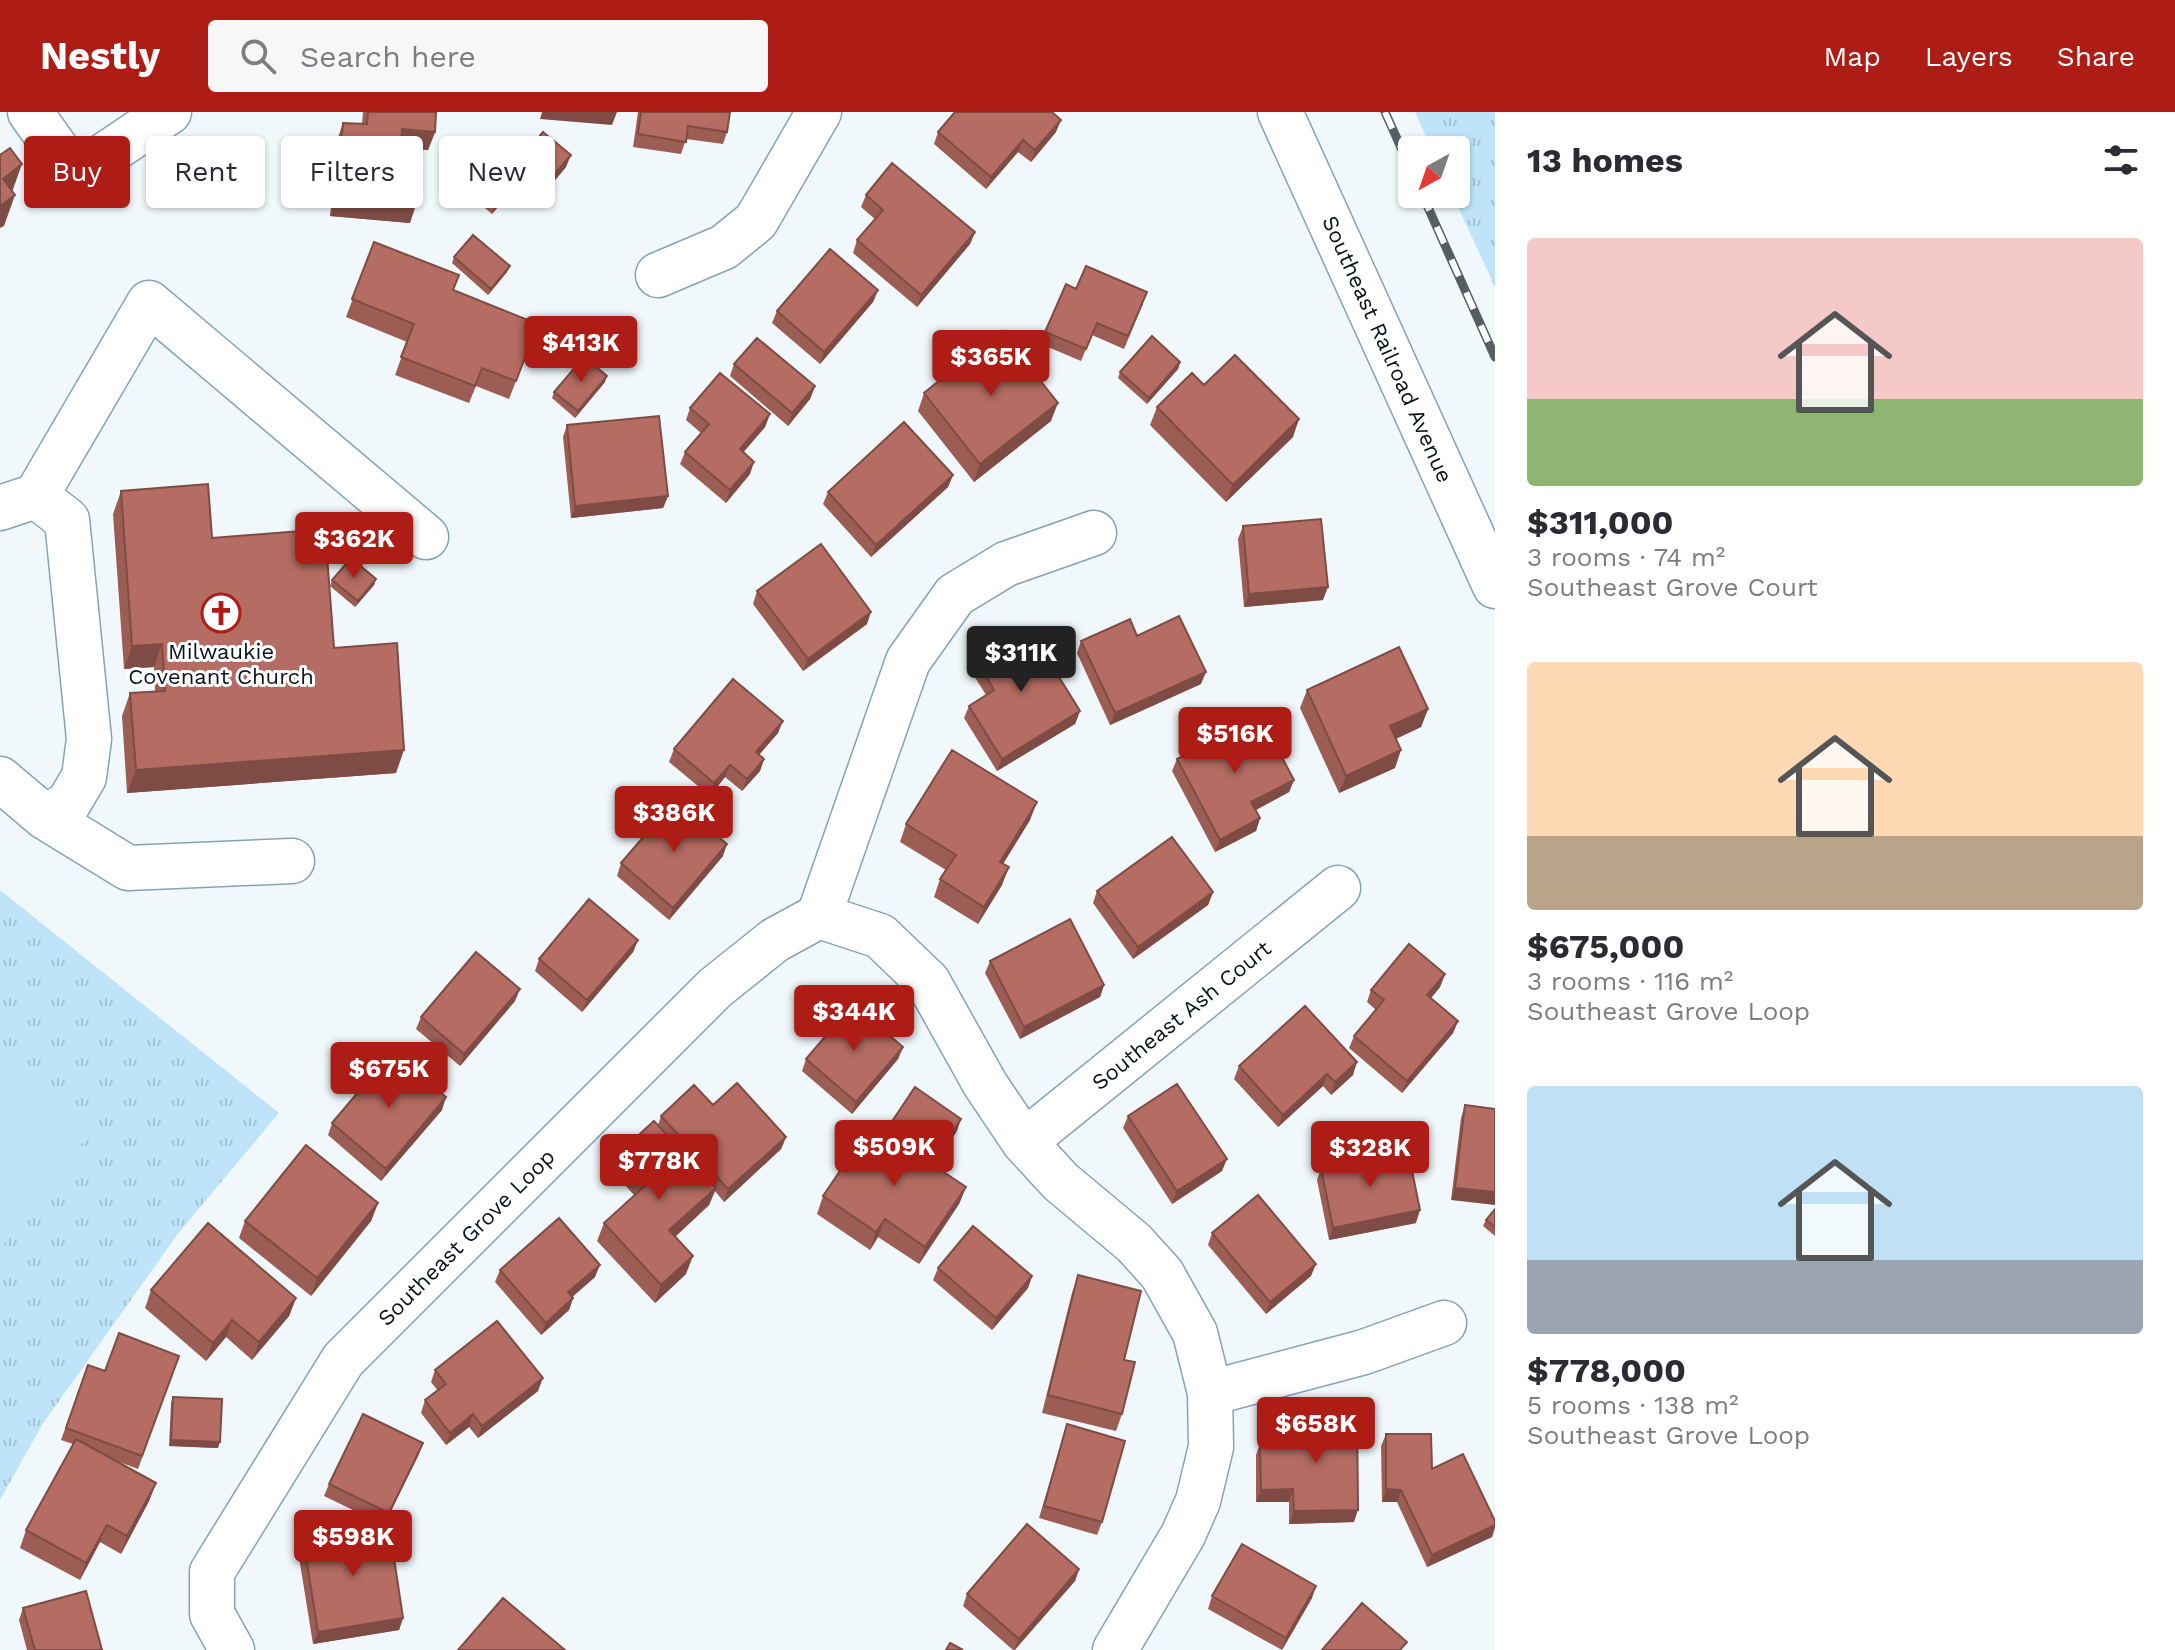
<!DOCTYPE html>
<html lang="en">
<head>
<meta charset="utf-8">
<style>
  :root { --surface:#fff; --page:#f7f7f7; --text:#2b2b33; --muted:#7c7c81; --accent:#ad1c15 }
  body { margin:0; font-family:"Work Sans",sans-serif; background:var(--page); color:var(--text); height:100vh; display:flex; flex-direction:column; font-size:30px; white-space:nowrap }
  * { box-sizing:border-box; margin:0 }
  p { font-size:26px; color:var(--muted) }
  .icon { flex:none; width:44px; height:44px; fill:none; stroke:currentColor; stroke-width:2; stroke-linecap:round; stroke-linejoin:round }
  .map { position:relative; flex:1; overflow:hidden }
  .side { display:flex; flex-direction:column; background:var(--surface); width:680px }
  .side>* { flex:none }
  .hud { position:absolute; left:24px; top:24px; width:760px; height:72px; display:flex; gap:16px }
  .needle { width:52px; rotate:220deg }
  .tools { position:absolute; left:1398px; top:24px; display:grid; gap:16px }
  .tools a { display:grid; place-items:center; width:72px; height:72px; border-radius:8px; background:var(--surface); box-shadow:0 2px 6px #0004; font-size:40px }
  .price { position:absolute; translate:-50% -68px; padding:0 18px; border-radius:8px; background:var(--accent); color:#fff; font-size:26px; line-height:52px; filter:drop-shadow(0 2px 4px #0008) }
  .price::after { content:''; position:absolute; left:50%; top:48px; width:24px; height:18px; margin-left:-12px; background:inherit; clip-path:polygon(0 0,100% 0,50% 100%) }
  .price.on { background:#222; color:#fff }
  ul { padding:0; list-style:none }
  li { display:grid; align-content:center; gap:16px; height:424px; padding:0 32px }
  li span { display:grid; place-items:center; height:248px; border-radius:8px; color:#555 }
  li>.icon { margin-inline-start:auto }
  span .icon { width:144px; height:144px; fill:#fffc; stroke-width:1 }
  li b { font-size:34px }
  h2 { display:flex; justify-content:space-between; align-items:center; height:96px; padding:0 32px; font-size:34px }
  .tag { padding:0 28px; border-radius:8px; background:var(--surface); box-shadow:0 2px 6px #0004; font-size:28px; line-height:72px }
  .tag.on { background:var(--accent); color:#fff }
  header { display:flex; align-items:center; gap:48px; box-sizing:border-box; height:112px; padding:0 40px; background:var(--accent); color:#fff }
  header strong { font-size:38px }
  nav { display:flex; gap:44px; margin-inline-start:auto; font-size:28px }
  .search { width:560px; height:72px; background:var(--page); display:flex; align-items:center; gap:20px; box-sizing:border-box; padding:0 28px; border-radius:8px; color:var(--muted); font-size:30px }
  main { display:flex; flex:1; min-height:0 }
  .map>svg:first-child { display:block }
  .grass { fill:url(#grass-tufts) }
  .pitch { fill:#bfe4f9 }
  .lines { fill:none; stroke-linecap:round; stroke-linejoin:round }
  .minor-casing { stroke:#84a4b6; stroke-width:47 }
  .minor { stroke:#fff; stroke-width:44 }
  .rail-casing { stroke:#545e63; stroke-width:9 }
  .rail { stroke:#fff; stroke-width:6; stroke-dasharray:18; stroke-linecap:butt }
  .wall { fill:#9c5d54 }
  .shaded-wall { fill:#7f4c45 }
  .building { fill:#b56c62; stroke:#7f4c45; stroke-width:2 }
  .labels { text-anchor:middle; stroke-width:6; stroke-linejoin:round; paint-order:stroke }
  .street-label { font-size:22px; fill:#08141a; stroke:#fff }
  .poi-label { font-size:22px; fill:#08141a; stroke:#fff }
</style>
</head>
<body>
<header>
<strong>Nestly</strong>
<div class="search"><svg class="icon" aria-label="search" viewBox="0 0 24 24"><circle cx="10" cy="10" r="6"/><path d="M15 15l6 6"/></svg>Search here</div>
<nav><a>Map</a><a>Layers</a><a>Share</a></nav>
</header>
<main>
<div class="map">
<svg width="1495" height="1538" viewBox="0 0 1495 1538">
  <defs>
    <pattern id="grass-tufts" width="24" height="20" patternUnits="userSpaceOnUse" patternTransform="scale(2)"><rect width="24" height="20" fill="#bfe4f9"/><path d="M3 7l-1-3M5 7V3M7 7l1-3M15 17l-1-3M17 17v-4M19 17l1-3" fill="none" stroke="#a3c3d5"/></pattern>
  </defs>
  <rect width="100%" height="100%" fill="#f1f8fb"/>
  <!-- grass -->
  <path class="grass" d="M1415 0H1495V175L1452 82H1456V38H1432Z
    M0 778 279 1001 177 1123 42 1313 0 1388Z"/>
  <!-- pitch -->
  <path class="pitch" d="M0 945 93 1017 0 1137Z"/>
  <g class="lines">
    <!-- minor casing -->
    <g class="minor-casing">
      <path id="minor" d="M30 0 75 63 169 0
        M1280 0 1495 474
        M658 163 724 135 756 109 819 0
        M36 384 149 191 426 425
        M0 396 36 384 67 408 89 627 84 665 68 692 45 705
        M0 667 45 705 128 756 292 749
        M819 804 908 549 955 483 1006 452 1094 421
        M1024 1030 1338 776
        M1210 1281 1364 1240 1444 1211
        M232 1538 212 1502V1460L343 1248 715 876 775 828 819 804 880 824 928 870 985 972 1024 1030 1061 1070 1134 1131 1162 1162 1195 1221 1210 1281 1211 1335 1198 1389 1183 1423 1115 1538"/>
    </g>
    <!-- minor -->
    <use href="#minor" class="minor"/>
    <!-- rail casing -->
    <g class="rail-casing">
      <path id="rail" d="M1385 0 1412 60
        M1422 82 1495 245"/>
    </g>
    <!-- rail -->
    <use href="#rail" class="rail"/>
  </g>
  <!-- wall -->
  <path class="wall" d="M363 0H436L435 20 428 38 400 36 399 52 410 111 330 104 337 28 343 11 362 12Z
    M638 0H730L727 20 723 32 686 27 681 42 633 35Z
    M938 20H1056L1031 50 1018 40 986 77 934 32Z
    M516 53 566 55 535 92 515 75 492 102 460 75 465 62Z
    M866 83 975 120 970 132 917 195 853 141 857 128 875 107 861 95Z
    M374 130 454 178 538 212 509 287 476 274 469 291 395 263 407 230 346 205Z
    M454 145 507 160 488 183 452 151Z
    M1076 177 1143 192 1124 237 1092 223 1081 249 1041 232 1045 220Z
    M878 178 873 190 820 252 772 211 777 199Z
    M1180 250 1178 257 1147 292 1118 266 1120 260Z
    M734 252 815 274 810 287 788 314 730 264Z
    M605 270 575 306 552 286 554 280Z
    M1204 273 1293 325 1226 390 1150 313 1157 295Z
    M924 281 1051 309 974 370 918 299Z
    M690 296 770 302 765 315 743 340 750 362 726 391 680 352 685 340 701 321 686 308Z
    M567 313 668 384 663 396 571 406 563 325Z
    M953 363 948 375 871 445 823 392 828 380Z
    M121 379 212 426 334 536 396 661 127 681 122 604 130 581 155 579 154 555 124 557 113 402Z
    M1243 414 1323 488 1244 495 1238 427Z
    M376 467 374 473 355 495 330 474 332 468Z
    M757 479 867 512 803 559 753 492Z
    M1137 524 1201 572 1110 613 1077 541 1081 529Z
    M975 546 1080 599 1075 612 997 659 964 606 969 594 986 583 971 559Z
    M1307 578 1428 597 1421 615 1396 627 1395 656 1339 681 1300 596Z
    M778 621 759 643 764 647 760 659 742 679 725 665 710 684 669 650 674 637Z
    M1177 647 1294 668 1289 680 1255 698 1260 706 1256 719 1215 740 1172 659Z
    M1030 708 1003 752 1002 773 978 812 934 785 940 767 946 758 900 730 906 712Z
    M723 744 669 808 617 764 621 751Z
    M1097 779 1213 780 1208 793 1133 847 1093 791Z
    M638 828 633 840 582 900 535 859 539 847Z
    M990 849 1104 873 1100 885 1020 927 985 861Z
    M1445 862 1440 875 1431 886 1458 909 1453 921 1402 981 1349 936 1354 924 1376 898 1367 890 1371 878Z
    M515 889 460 954 416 917 421 905Z
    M903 935 898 947 852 1002 802 959 806 947Z
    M1239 954 1353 963 1331 983 1323 974 1278 1015 1234 967Z
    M713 993 786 1025 781 1037 724 1090 715 1079 709 1093 675 1125 686 1162 655 1191 597 1129 604 1111 634 1083 612 1059 619 1041 658 1013 661 1004Z
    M1465 993 1495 997 1451 1088 1461 1006Z
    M442 998 381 1069 328 1023 332 1011Z
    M1128 1004 1222 1059 1172 1092 1123 1016Z
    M889 1014 957 1019 934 1053 966 1075 959 1092 919 1152 878 1125 870 1138 817 1102 823 1084 886 1022Z
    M1321 1056 1416 1111 1329 1128 1317 1068Z
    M378 1091 371 1109 311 1184 239 1126 245 1109Z
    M1495 1097V1124L1483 1114 1486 1108Z
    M1212 1121 1311 1164 1266 1202 1208 1133Z
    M938 1156 1032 1164 1028 1176 992 1218 933 1168Z
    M500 1158 595 1165 572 1185 573 1186 569 1198 541 1223 495 1170Z
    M1078 1163 1124 1248 1122 1302 1116 1319 1042 1301 1072 1181Z
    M151 1178 296 1186 289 1204 252 1248 226 1225 206 1249 145 1196Z
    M179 1244 138 1357 114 1348 156 1371 149 1389 121 1442 100 1430 80 1468 20 1436 26 1418 73 1332 61 1328 88 1253 105 1259Z
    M435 1258 538 1279 478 1326 469 1315 446 1333 421 1301 425 1288 438 1279 431 1270Z
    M173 1285 218 1336 169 1334 171 1291Z
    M1305 1303 1354 1410 1289 1412V1390H1256V1343L1260 1331H1300V1316Z
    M1067 1312 1102 1410 1097 1423 1039 1406Z
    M1386 1322 1432 1357 1495 1409V1416L1492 1425 1427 1455 1397 1390H1382L1381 1334Z
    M423 1331 418 1344 384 1413 324 1384 329 1372Z
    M303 1426 403 1506 399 1518 313 1532 298 1439Z
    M1079 1457 1075 1469 1015 1538H1013L963 1494 967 1482Z
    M1212 1484 1312 1486 1282 1538 1208 1497Z
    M23 1496 102 1538H27L19 1508Z"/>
  <!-- shaded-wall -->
  <path class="shaded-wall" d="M542 0H617L612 13 540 7Z
    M1061 8 1056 20 1031 50 1035 38Z
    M402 17 435 20 428 38 395 35Z
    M1023 28 1018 40 986 77 991 65Z
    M571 43 566 55 535 92 540 79Z
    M22 52 11 83 3 67Z
    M519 62 515 75 492 102 497 89Z
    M15 83 4 114 0 116V94Z
    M336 86 416 93 410 111 330 104Z
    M975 120 970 132 917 195 921 183Z
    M510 154 507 160 488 183 491 177Z
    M878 178 873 190 820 252 824 240Z
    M1180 250 1178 257 1147 292 1149 286Z
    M607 264 605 270 575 306 578 299Z
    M815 274 810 287 788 314 792 301Z
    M1058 291 1051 309 974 370 980 352Z
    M770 302 765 315 735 350 740 337Z
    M1299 307 1293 325 1226 390 1233 373Z
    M754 350 750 362 726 391 730 378Z
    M953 363 948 375 871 445 876 433Z
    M668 384 663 396 571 406 575 394Z
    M376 467 374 473 355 495 358 489Z
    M1328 475 1323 488 1244 495 1249 482Z
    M871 500 867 512 803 559 808 547Z
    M162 532 154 555 124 557 132 534Z
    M1206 560 1201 572 1110 613 1115 601Z
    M1428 597 1421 615 1384 632 1390 614Z
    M1080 599 1075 612 997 659 1002 647Z
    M783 609 778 621 751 652 756 640Z
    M404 638 396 661 127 681 136 658Z
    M1401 638 1395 656 1339 681 1346 664Z
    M764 647 760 659 742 679 747 667Z
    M730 653 725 665 710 684 714 671Z
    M1294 668 1289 680 1247 703 1251 690Z
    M1037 690 1030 708 993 768 1000 750Z
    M1260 706 1256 719 1215 740 1220 728Z
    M727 732 723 744 669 808 673 796Z
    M1009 755 1002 773 978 812 984 795Z
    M1213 780 1208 793 1133 847 1138 835Z
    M638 828 633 840 582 900 587 888Z
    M1445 862 1440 875 1423 896 1427 883Z
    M1104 873 1100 885 1020 927 1024 915Z
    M520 877 515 889 460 954 464 942Z
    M1458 909 1453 921 1402 981 1407 969Z
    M903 935 898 947 852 1002 856 990Z
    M1357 950 1353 963 1331 983 1335 970Z
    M1327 962 1323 974 1278 1015 1283 1003Z
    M446 985 442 998 381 1069 386 1057Z
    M961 1007 957 1019 931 1057 935 1045Z
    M786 1025 781 1037 724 1090 728 1077Z
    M1227 1047 1222 1059 1172 1092 1177 1079Z
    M966 1075 959 1092 919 1152 925 1135Z
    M716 1076 709 1093 663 1136 669 1118Z
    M1455 1076 1495 1080V1093L1451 1088Z
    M378 1091 371 1109 311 1184 317 1166Z
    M1420 1098 1416 1111 1329 1128 1333 1116Z
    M885 1107 878 1125 870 1138 876 1120Z
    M693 1144 686 1162 655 1191 661 1173Z
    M1316 1152 1311 1164 1266 1202 1270 1190Z
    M600 1153 595 1165 563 1193 568 1180Z
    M1032 1164 1028 1176 992 1218 996 1206Z
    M296 1186 289 1204 252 1248 259 1230Z
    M573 1186 569 1198 541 1223 546 1211Z
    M232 1208 226 1225 206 1249 213 1231Z
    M543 1266 538 1279 478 1326 482 1314Z
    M473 1302 469 1315 446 1333 450 1321Z
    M171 1328 220 1330 218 1336 169 1334Z
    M423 1331 418 1344 384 1413 389 1401Z
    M156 1371 149 1389 121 1442 127 1424Z
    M1293 1377 1289 1390H1256L1261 1378Z
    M1386 1377 1401 1378 1397 1390H1382Z
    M1358 1398 1354 1410 1289 1412 1294 1399Z
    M107 1413 100 1430 80 1468 86 1451Z
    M1495 1413 1492 1425 1427 1455 1432 1443Z
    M1079 1457 1075 1469 1014 1538 1019 1527Z
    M1316 1474 1312 1486 1282 1538 1286 1526Z
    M403 1506 399 1518 313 1532 318 1520Z"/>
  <!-- building -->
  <path class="building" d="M368 0H436L435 20 402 17 399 52 419 54 416 93 336 86 343 11 367 12Z
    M641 0H730L727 20 688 14 686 30 638 22Z
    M955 0H1052L1061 8 1035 38 1023 28 991 65 938 20Z
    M543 20 571 43 540 79 519 62 497 89 465 62 490 32 516 53Z
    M10 36 22 52 3 67 15 83 0 94V43Z
    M892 51 975 120 921 183 857 128 883 98 866 83Z
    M473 123 510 154 491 177 454 145Z
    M374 130 459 163 453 178 538 212 516 269 482 256 475 274 401 245 414 212 352 187Z
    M830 137 878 178 824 240 777 199Z
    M1086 154 1147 180 1128 224 1097 211 1086 237 1045 220 1066 172 1076 177Z
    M1001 219 1058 291 980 352 924 281Z
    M1152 224 1180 250 1149 286 1120 260Z
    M757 226 815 274 792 301 734 252Z
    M1235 243 1299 307 1233 373 1157 295 1192 261 1204 273Z
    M584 245 607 264 578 299 554 280Z
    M720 261 770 302 740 337 754 350 730 378 685 340 709 312 690 296Z
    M659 304 668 384 575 394 567 313Z
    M904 310 953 363 876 433 828 380Z
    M208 372 212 426 325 417 334 536 397 531 404 638 136 658 130 581 165 579 162 532 132 534 121 379Z
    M1321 407 1328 475 1249 482 1243 414Z
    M821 432 871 500 808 547 757 479Z
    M351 446 376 467 358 489 332 468Z
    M1179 504 1206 560 1115 601 1081 529 1130 507 1137 524Z
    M1028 515 1080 599 1002 647 969 594 994 578 975 546Z
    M1399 535 1428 597 1390 614 1401 638 1346 664 1307 578Z
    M733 567 783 609 756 640 764 647 747 667 730 653 714 671 674 637Z
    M1260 604 1294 668 1251 690 1260 706 1220 728 1177 647Z
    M952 638 1037 690 1000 750 1009 755 984 795 940 767 956 743 906 712Z
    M675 688 727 732 673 796 621 751Z
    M1172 725 1213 780 1138 835 1097 779Z
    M589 787 638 828 587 888 539 847Z
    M1070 807 1104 873 1024 915 990 849Z
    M1409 832 1445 862 1427 883 1458 909 1407 969 1354 924 1384 888 1371 878Z
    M476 840 520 877 464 942 421 905Z
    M853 892 903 935 856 990 806 947Z
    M1305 894 1357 950 1335 970 1327 962 1283 1003 1239 954Z
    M393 939 446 985 386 1057 332 1011Z
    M737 971 786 1025 728 1077 661 1004 694 973 713 993Z
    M1177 972 1227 1047 1177 1079 1128 1004Z
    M915 975 961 1007 935 1045 889 1014Z
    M1465 993 1495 997V1080L1455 1076Z
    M654 1009 716 1076 669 1118 693 1144 661 1173 604 1111 647 1072 619 1041Z
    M872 1012 966 1075 925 1135 885 1107 876 1120 823 1084Z
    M306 1033 378 1091 317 1166 245 1109Z
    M1408 1039 1420 1098 1333 1116 1321 1056Z
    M1258 1083 1316 1152 1270 1190 1212 1121Z
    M1495 1097V1115L1486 1108Z
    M559 1106 600 1153 568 1180 573 1186 546 1211 500 1158Z
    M208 1111 296 1186 259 1230 232 1208 213 1231 151 1178Z
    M973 1114 1032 1164 996 1206 938 1156Z
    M1078 1163 1141 1179 1124 1248 1135 1250 1122 1302 1048 1283Z
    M497 1209 543 1266 482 1314 473 1302 450 1321 425 1288 446 1272 435 1258Z
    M119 1221 179 1244 142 1344 66 1316 88 1253 105 1259Z
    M173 1285 222 1287 220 1330 171 1328Z
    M363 1302 423 1331 389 1401 329 1372Z
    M1305 1303H1357L1358 1398 1294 1399 1293 1377 1261 1378 1260 1331H1305Z
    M1067 1312 1125 1329 1102 1410 1044 1394Z
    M1386 1322H1431L1432 1357 1463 1342 1495 1409V1413L1432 1443 1401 1378 1386 1377Z
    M76 1327 156 1371 127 1424 107 1413 86 1451 26 1418Z
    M1027 1412 1079 1457 1019 1527 967 1482Z
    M389 1413 403 1506 318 1520 303 1426Z
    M1242 1432 1316 1474 1286 1526 1212 1484Z
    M86 1479 102 1538H35L23 1496Z
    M503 1486 565 1538H458Z
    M1362 1491 1407 1530 1400 1538H1322Z
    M950 1531 963 1538H946Z"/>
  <!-- icons -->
  <defs>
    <g id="church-ring" transform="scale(2)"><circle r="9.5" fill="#fff" stroke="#ad1c15" stroke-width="1.5"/><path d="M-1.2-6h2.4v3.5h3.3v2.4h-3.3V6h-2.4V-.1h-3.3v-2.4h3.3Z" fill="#ad1c15"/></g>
  </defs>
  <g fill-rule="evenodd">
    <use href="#church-ring" x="221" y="501"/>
  </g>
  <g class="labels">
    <!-- street labels -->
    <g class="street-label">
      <text transform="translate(1388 237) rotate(66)" y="8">Southeast Railroad Avenue</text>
      <text transform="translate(1181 903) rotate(-39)" y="8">Southeast Ash Court</text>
      <text transform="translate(466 1125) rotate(-45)" y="8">Southeast Grove Loop</text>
    </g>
    <!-- poi labels -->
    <g class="poi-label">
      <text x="221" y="547">Milwaukie<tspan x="221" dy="25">Covenant Church</tspan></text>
    </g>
  </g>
</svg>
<div class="tools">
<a><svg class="needle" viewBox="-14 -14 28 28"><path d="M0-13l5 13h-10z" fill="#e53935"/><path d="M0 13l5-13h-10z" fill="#7c7c81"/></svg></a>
</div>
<b class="price" style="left:581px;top:272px">$413K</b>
<b class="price" style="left:991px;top:286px">$365K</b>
<b class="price" style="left:354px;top:468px">$362K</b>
<b class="price on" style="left:1021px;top:582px">$311K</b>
<b class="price" style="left:1235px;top:663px">$516K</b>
<b class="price" style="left:674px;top:742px">$386K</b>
<b class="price" style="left:854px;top:941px">$344K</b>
<b class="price" style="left:389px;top:998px">$675K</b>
<b class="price" style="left:894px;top:1076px">$509K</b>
<b class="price" style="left:1370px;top:1077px">$328K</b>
<b class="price" style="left:659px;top:1090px">$778K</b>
<b class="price" style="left:1316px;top:1353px">$658K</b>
<b class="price" style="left:353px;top:1466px">$598K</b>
<div class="hud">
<a class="tag on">Buy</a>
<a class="tag">Rent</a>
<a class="tag">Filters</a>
<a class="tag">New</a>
</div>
</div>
<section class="side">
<h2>13 homes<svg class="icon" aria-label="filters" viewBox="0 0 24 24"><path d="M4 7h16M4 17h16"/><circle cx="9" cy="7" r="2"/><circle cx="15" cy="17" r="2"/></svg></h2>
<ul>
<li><span style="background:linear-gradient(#f6c9c9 65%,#8fb573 0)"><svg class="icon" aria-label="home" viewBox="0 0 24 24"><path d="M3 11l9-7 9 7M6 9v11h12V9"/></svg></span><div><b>$311,000</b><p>3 rooms · 74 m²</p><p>Southeast Grove Court</p></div></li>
<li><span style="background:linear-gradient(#ffd9b3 70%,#b9a48a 0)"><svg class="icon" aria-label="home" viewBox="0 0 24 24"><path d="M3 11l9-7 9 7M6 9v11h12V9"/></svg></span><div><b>$675,000</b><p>3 rooms · 116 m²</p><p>Southeast Grove Loop</p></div></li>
<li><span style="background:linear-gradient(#bfe0f5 70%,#9aa5b1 0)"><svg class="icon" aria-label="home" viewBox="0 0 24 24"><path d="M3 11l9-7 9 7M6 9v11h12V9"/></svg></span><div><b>$778,000</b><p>5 rooms · 138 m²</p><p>Southeast Grove Loop</p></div></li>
</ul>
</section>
</main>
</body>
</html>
